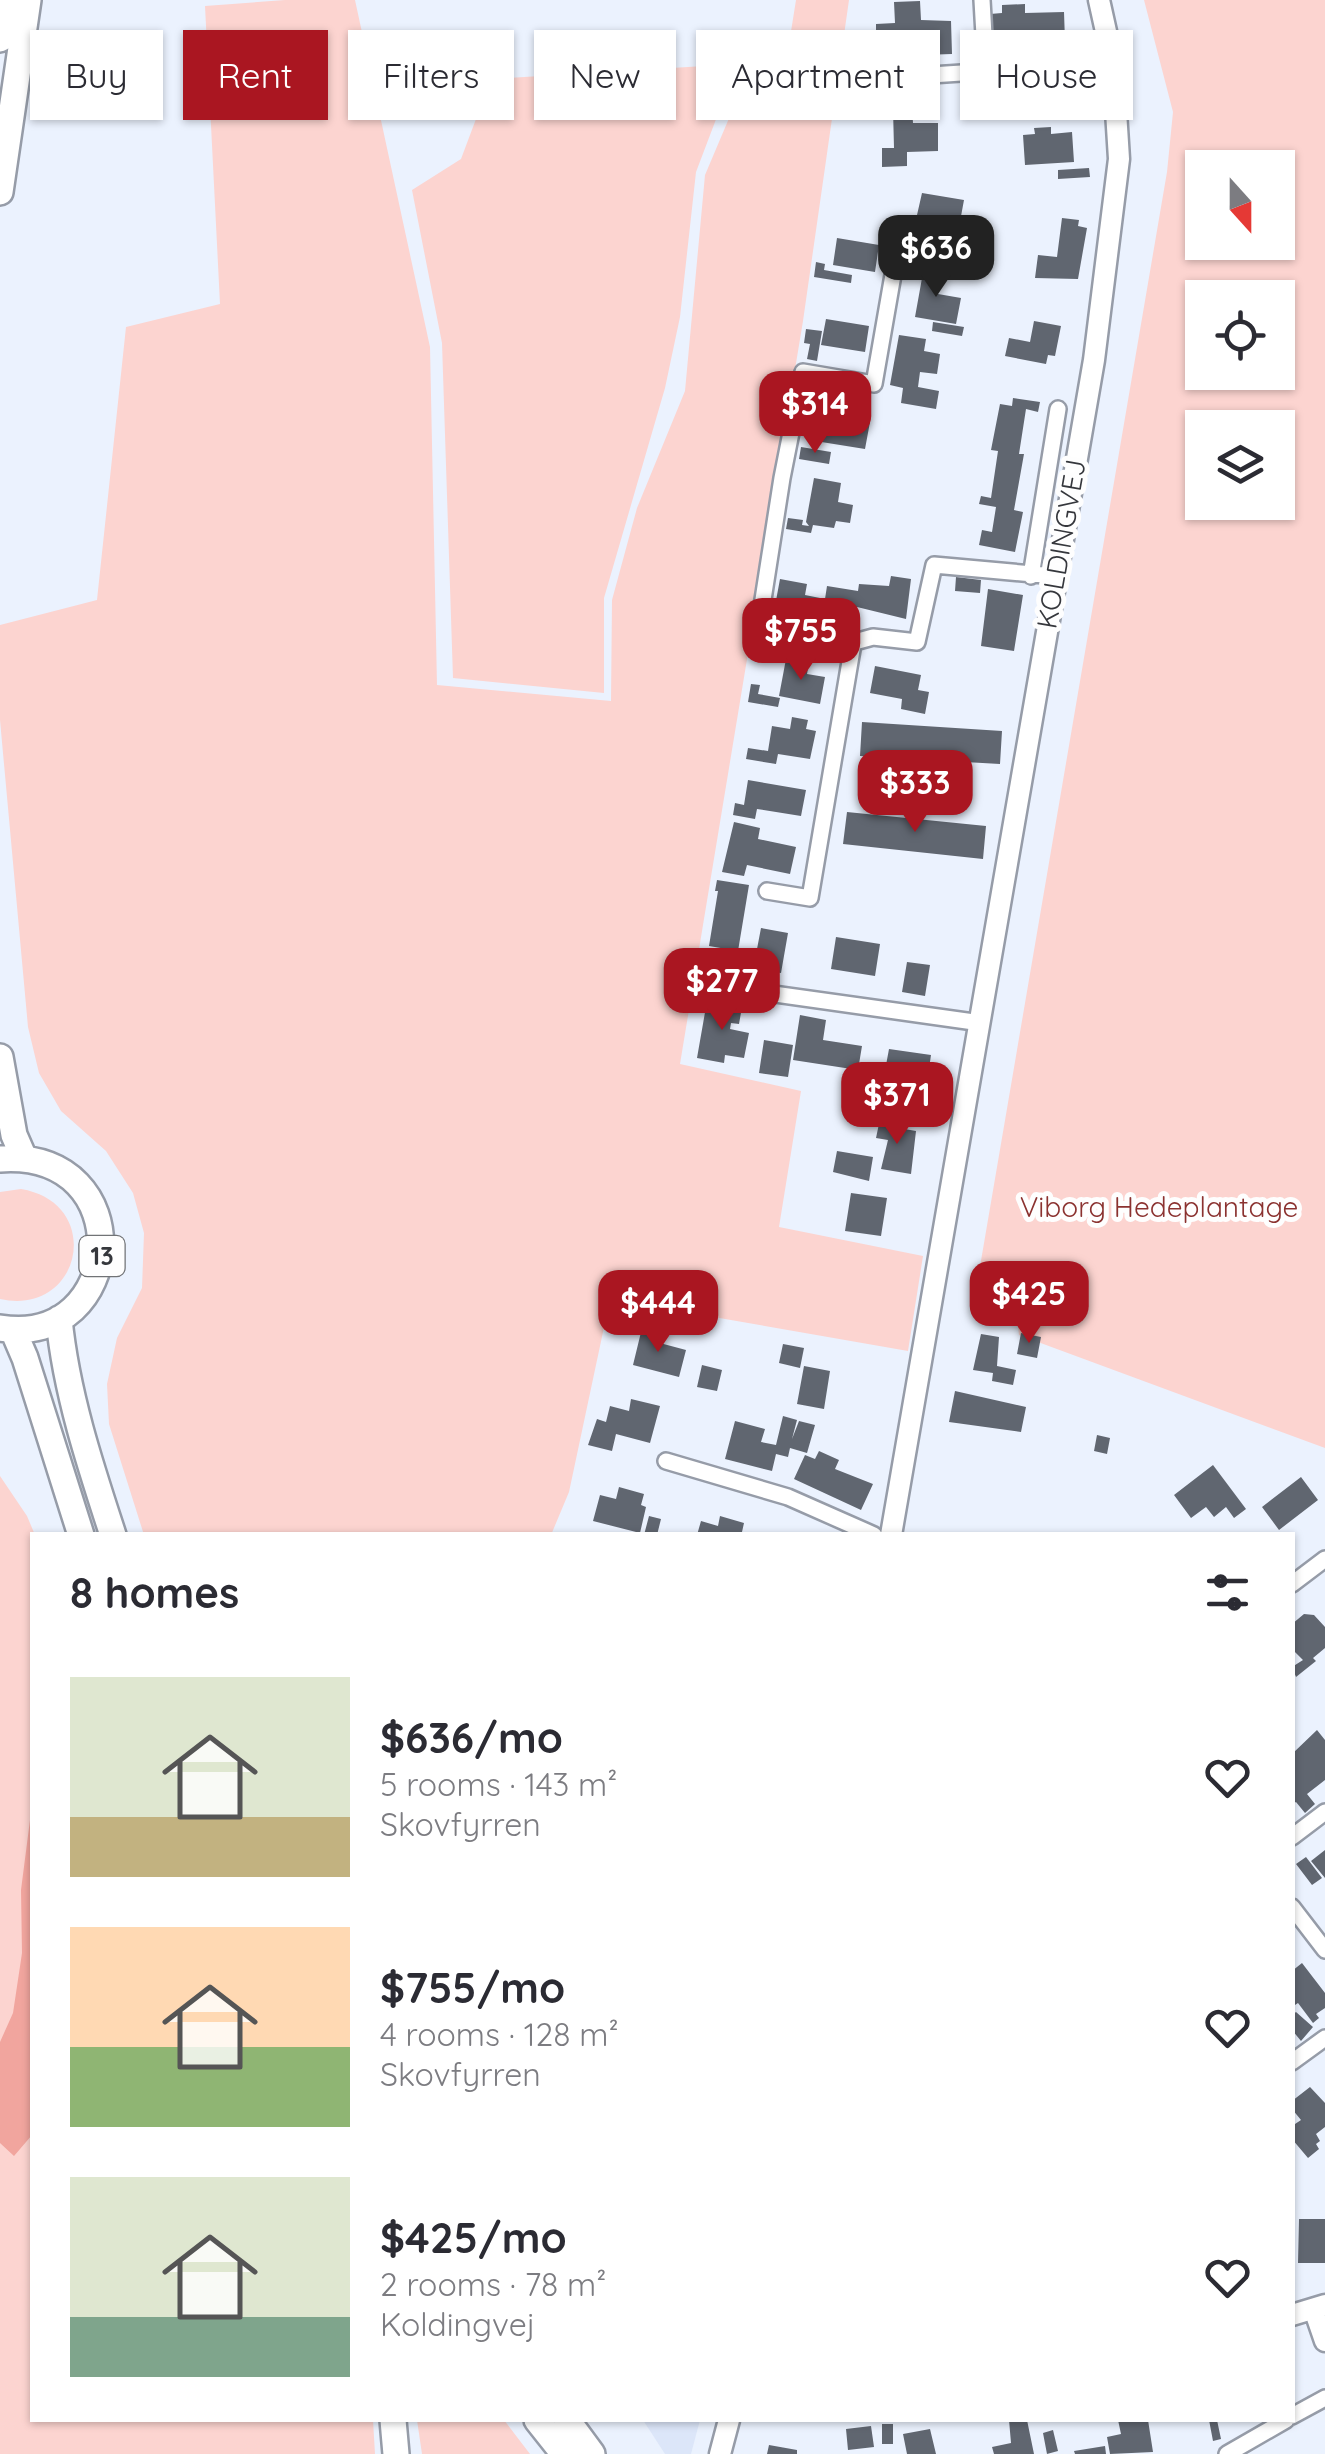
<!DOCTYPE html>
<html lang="en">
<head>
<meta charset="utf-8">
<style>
  :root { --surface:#fff; --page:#f2f2f3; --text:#2b2b33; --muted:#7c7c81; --accent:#aa1621 }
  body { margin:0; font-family:Quicksand,sans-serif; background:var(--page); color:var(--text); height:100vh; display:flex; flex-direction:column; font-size:38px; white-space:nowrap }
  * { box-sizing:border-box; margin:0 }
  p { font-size:32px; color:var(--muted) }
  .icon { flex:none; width:55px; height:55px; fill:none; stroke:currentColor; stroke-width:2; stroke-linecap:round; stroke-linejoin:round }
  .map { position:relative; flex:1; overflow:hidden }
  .sheet { position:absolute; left:30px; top:1532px; width:1265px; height:890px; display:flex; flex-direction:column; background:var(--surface); border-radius:0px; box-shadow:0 2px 8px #0004 }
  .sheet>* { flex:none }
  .guide { position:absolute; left:30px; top:30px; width:1265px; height:90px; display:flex; gap:20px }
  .needle { width:65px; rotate:159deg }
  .controls { position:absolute; left:1185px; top:150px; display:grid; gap:20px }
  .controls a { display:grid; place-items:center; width:110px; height:110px; border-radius:0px; background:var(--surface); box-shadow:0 2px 8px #0004; font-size:50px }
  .price { position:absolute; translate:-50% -85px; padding:0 22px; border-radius:20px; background:var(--accent); color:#fff; font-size:32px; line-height:65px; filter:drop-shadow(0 2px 5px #0008) }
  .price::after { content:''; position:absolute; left:50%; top:60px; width:30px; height:22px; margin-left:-15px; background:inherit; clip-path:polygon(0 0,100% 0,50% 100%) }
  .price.current { background:#222; color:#fff }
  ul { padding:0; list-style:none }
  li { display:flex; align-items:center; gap:30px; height:250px; padding:0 40px }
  li span { display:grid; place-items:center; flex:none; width:280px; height:200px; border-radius:0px; color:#555 }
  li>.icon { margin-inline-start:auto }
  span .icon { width:120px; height:120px; fill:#fffc; stroke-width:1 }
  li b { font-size:42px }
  h2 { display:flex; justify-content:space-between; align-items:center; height:120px; padding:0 40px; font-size:42px }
  .pill { padding:0 35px; border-radius:0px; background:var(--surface); box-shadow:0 2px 8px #0004; font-size:35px; line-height:90px }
  .pill.current { background:var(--accent); color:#fff }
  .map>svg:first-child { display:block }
  .built { fill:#dce6f9 }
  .green { fill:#fcd4d0; fill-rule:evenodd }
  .water { fill:#f1a59e }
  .building { fill:#606670 }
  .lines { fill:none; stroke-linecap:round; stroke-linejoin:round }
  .minor-casing { stroke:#969ca8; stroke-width:20 }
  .tertiary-casing { stroke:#969ca8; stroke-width:25 }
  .primary-casing { stroke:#969ca8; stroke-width:30 }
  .minor { stroke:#fff; stroke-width:15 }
  .tertiary { stroke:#fff; stroke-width:20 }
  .primary { stroke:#fff; stroke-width:25 }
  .labels { text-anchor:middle; stroke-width:10; stroke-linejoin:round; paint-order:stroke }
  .shield { fill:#fefefe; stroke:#717376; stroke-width:2.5 }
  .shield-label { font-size:25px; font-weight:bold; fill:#35373c }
  .street-label { font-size:28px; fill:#35373c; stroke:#fefefe }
  .park-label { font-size:28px; fill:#8b3230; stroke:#fefefe }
</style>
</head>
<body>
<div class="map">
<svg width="1325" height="2454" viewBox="0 0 1325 2454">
  <rect width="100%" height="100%" fill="#ebf2fe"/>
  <!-- built -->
  <path class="built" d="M643 2420H700L691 2454H665Z"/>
  <!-- green -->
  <path class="green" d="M285 0H355L430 347 437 685 611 701 612 600 637 508 685 391 705 175 752 64 789 44 796 0H849L803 321 680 1064 801 1091 779 1227 923 1256 908 1351 610 1299 569 1492 551 1535H144L109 1424 107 1384 117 1338 142 1288 144 1233 133 1193 106 1151 61 1111 39 1073 28 1027 0 720V625L97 600 126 327 220 304 205 6Z
    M1144 0H1325V1448L1019 1335 1014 1292 976 1290 1167 172 1173 112ZM1202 168H1278V242H1202ZM1202 298H1278V372H1202ZM1202 428H1278V502H1202Z
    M737 64 696 172 680 317 665 388 604 598V693L453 678 442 343 412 190 461 159 491 79Z
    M21 1189C105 1203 82 1317 0 1299V1192Z
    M0 1476 27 1516 35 1535H32V2420H373L375 2454H0Z
    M417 2420H504L530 2454H422Z"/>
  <!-- water -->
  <path class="water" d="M30 1820H32V2135L14 2156 0 2143V2042L13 2013 22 1953 21 1890Z"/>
  <!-- building -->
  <path class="building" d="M920 1 921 20 951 21 952 54 892 56V70H900V77L853 79 852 61 866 60V50L876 49V24L895 23 894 2Z
    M1025 4V13L1064 12 1065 41 991 43 990 14 1002 13V5Z
    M912 108 913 123H938V151L907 152V166L882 167V148H894L893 109Z
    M1051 127V134L1072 132 1074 162 1025 165 1023 135 1035 134 1034 128Z
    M1089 168 1090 177 1058 179V170Z
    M922 193 964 200 959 227 974 230 975 224 991 227 986 250 933 241 937 219 917 215Z
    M1062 218 1079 220 1078 226 1087 228 1078 279 1035 278 1038 255 1057 257Z
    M837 238 879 245 875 272 833 265Z
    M816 262 825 264 824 270 852 275 851 283 814 277Z
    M924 267 942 270 938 294 961 298 956 324 915 317Z
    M826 319 869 326 865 352 821 345Z
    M1034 321 1061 326 1055 356 1048 355 1046 364 1005 356 1009 338 1030 342Z
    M933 322 964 327 962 336 932 331Z
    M806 329 822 331 817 361 807 359 810 344 804 343Z
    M899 335 926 339 924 351 940 354 937 374 920 372 918 387 939 391 936 409 901 403 903 388 890 385Z
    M1013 398 1040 402 1038 412 1026 409 1019 454H1024L1014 510 1023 512 1015 552 979 545 982 530 992 532 996 507 979 504 981 496 991 498 998 451 991 450 1000 404 1012 406Z
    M813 414 870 422 865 449 809 440Z
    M801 447 831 452 829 464 799 459Z
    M814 478 841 483 838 502 853 505 850 523 836 521 834 528 813 525 811 533 786 529 788 518 803 520 802 525 809 526 806 522Z
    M891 576 911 579 906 619 857 607 855 621 824 615 821 627 784 620 786 608 775 606 780 579 807 584 805 595 825 599 827 586 858 591 859 584 889 586Z
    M956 577 981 580 980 593 955 591Z
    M988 589 1023 595 1014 651 981 646Z
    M786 659 809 663 807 674 825 677 820 704 779 696Z
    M875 666 921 675 918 690 929 692 925 714 901 709 902 699 870 693Z
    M751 684 760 685 758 694 780 698 778 707 748 702Z
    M792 717 808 720 806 729 816 731 810 759 778 754 776 764 746 759 748 748 768 751 772 726 790 729Z
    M862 722 1002 731 1000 764 860 756Z
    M748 780 806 790 801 816 757 809 755 819 733 815 735 803 744 805Z
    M847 812 986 826 983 859 843 844Z
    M734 822 760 828 758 839 796 847 790 874 747 865 744 876 722 872Z
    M717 880 749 885 738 951 709 946 718 891H715Z
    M761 928 788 933 781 973 755 969 754 975 742 973 747 948 757 949Z
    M836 937 880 944 875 976 831 969Z
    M907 962 930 965 925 996 902 992Z
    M693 975 723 980 719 1002 689 997Z
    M707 1001 742 1007 739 1024 731 1023 730 1029 749 1033 744 1058 725 1055 724 1063 697 1058Z
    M800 1015 826 1020 823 1040 862 1046 858 1070 793 1060Z
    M764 1040 793 1045 788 1077 759 1073Z
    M889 1049 931 1055 927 1082 884 1076Z
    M899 1082 924 1087 922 1098 897 1092Z
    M880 1119 894 1121 893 1127 916 1131 911 1174 881 1169 888 1140 876 1138Z
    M837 1151 873 1157 869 1181 833 1172Z
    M851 1193 887 1198 881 1236 845 1231Z
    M642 1328 659 1332 656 1342 686 1350 679 1377 633 1365Z
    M1021 1333 1041 1337 1037 1358 1017 1354Z
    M981 1334 999 1337 997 1366 1016 1370 1013 1385 992 1381 993 1373 973 1370Z
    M783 1344 804 1348 800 1368 779 1363Z
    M702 1365 722 1370 717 1391 697 1387Z
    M804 1366 830 1371 824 1409 797 1404Z
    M955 1391 1026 1407 1021 1432 949 1422Z
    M631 1399 660 1406 650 1443 616 1434 612 1451 588 1445 597 1419 606 1422 610 1406 629 1411Z
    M783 1416 797 1420 792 1439 799 1421 815 1425 807 1453 790 1448 788 1457 776 1454 772 1471 725 1459 735 1421 765 1429 761 1442 776 1445Z
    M1097 1435 1110 1438 1107 1454 1094 1451Z
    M819 1451 839 1460 835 1469 873 1484 861 1510 794 1479 805 1455 815 1459Z
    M1213 1465 1246 1509 1234 1518 1226 1507 1214 1517 1206 1507 1191 1518 1174 1495Z
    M1301 1477 1318 1500 1279 1530 1262 1507Z
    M619 1487 644 1494 641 1505 646 1507 640 1533 593 1521 600 1495 616 1499Z
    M649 1516 661 1519 657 1535H644Z
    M720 1516 744 1523 742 1532 750 1535H697L701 1521 718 1526Z
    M1304 1614 1314 1615 1325 1627V1648L1313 1658 1316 1661 1296 1677 1292 1667 1303 1660 1292 1649V1624Z
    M1317 1730 1325 1740V1780L1307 1794 1315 1804 1305 1813 1296 1802 1292 1804V1754Z
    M1325 1850V1878L1311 1861Z
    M1306 1857 1322 1878 1312 1885 1296 1864Z
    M1302 1963 1325 1993V2008L1316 2014 1319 2018 1313 2023 1298 2003 1292 2007V1971Z
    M1296 2012 1313 2027 1301 2041 1292 2030V2015Z
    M1310 2087 1325 2103V2127L1316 2134 1320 2141 1316 2144 1319 2149 1308 2158 1292 2139V2126L1301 2120 1292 2109V2101Z
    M1299 2219H1325V2263H1298Z
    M1009 2420H1027L1034 2454H994L992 2447 1011 2443Z
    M1118 2420H1148L1153 2452 1110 2454 1107 2437 1121 2434Z
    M1209 2420H1217L1221 2439 1213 2441Z
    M882 2424H893V2444H882Z
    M871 2426 874 2447 848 2450 846 2429Z
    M930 2429 936 2454H907L903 2434Z
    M1053 2430 1058 2451 1047 2454 1043 2433Z
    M769 2445 797 2450V2454H767Z
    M1105 2446 1106 2454H1075L1074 2451Z"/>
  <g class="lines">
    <!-- minor casing -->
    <g class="minor-casing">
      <path id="minor" d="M982 0 986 71
        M916 76 1113 63
        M897 252 874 384 803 372 782 478 757 638 829 649 873 637 917 642 934 565 1055 576
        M1031 576 1058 409
        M767 891 810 898 853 644
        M746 990 981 1023
        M666 1461 788 1497 874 1535
        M1292 1584 1325 1559
        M1292 1837 1325 1812
        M1292 1907 1325 1950
        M1292 2062 1325 2038
        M1292 2416 1325 2398
        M1227 2454 1286 2420"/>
    </g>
    <!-- tertiary casing -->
    <g class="tertiary-casing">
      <path id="tertiary" d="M891 1535 1094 360 1119 159 1113 63 1099 0
        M1314 2309 1325 2341
        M1292 2315 1325 2305
        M720 2454 729 2420"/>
    </g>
    <!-- primary casing -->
    <g class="primary-casing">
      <path id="primary" d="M0 39 6 0
        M0 192 28 0
        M0 1057 14 1135 24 1158
        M0 1159C142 1149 126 1349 0 1328
        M59 1319C66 1392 90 1465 113 1535
        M13 1330 25 1358 81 1535
        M393 2420 396 2454
        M537 2420 564 2454
        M567 2420 592 2454"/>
    </g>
    <!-- minor -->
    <use href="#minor" class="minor"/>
    <!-- tertiary -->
    <use href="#tertiary" class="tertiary"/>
    <!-- primary -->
    <use href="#primary" class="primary"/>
  </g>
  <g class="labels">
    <!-- shield labels -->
    <rect class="shield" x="79.5" y="1236" width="45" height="40" rx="8"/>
    <g class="shield-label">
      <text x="102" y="1265">13</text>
    </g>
    <!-- street labels -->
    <g class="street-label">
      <text transform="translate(1061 544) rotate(-80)" y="10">KOLDINGVEJ</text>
    </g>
    <!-- park labels -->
    <g class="park-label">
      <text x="1159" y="1217">Viborg Hedeplantage</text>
    </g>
  </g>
</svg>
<div class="controls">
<a><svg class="needle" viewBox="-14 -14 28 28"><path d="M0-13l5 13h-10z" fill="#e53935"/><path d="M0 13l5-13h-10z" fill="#7c7c81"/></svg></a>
<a><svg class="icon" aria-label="locate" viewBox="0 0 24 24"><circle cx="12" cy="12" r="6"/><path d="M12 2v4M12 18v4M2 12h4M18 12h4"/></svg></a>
<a><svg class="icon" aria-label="layers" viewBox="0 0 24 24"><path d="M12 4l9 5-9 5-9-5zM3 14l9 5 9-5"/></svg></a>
</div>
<b class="price current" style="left:936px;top:300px">$636</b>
<b class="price" style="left:815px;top:456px">$314</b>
<b class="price" style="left:801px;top:683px">$755</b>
<b class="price" style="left:915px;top:835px">$333</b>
<b class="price" style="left:722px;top:1033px">$277</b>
<b class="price" style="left:897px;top:1147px">$371</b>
<b class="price" style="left:1029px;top:1346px">$425</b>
<b class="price" style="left:658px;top:1355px">$444</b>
<div class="guide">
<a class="pill">Buy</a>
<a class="pill current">Rent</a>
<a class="pill">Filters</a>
<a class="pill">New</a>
<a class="pill">Apartment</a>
<a class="pill">House</a>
</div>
<section class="sheet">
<h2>8 homes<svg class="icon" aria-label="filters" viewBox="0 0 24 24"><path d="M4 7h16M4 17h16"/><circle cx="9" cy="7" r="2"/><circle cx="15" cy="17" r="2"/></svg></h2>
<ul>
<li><span style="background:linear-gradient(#dfe7d0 70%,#c2b280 0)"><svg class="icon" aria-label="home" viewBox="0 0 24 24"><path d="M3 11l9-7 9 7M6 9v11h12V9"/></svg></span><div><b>$636/mo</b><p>5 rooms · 143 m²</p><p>Skovfyrren</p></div><svg class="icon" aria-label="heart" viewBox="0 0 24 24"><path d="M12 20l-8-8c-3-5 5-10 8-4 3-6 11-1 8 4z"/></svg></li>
<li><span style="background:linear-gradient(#ffd9b3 60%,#8fb573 0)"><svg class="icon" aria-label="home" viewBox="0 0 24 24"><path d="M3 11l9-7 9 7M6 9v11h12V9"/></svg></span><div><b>$755/mo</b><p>4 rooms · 128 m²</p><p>Skovfyrren</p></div><svg class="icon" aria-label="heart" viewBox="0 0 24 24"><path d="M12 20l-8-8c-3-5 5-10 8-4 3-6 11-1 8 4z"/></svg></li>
<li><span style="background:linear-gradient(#dfe7d0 70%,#7fa58c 0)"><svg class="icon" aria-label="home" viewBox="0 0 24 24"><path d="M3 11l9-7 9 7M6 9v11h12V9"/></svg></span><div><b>$425/mo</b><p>2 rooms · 78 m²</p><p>Koldingvej</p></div><svg class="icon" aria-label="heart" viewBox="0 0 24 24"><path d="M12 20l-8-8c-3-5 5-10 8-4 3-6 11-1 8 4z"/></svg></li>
</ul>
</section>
</div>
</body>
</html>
